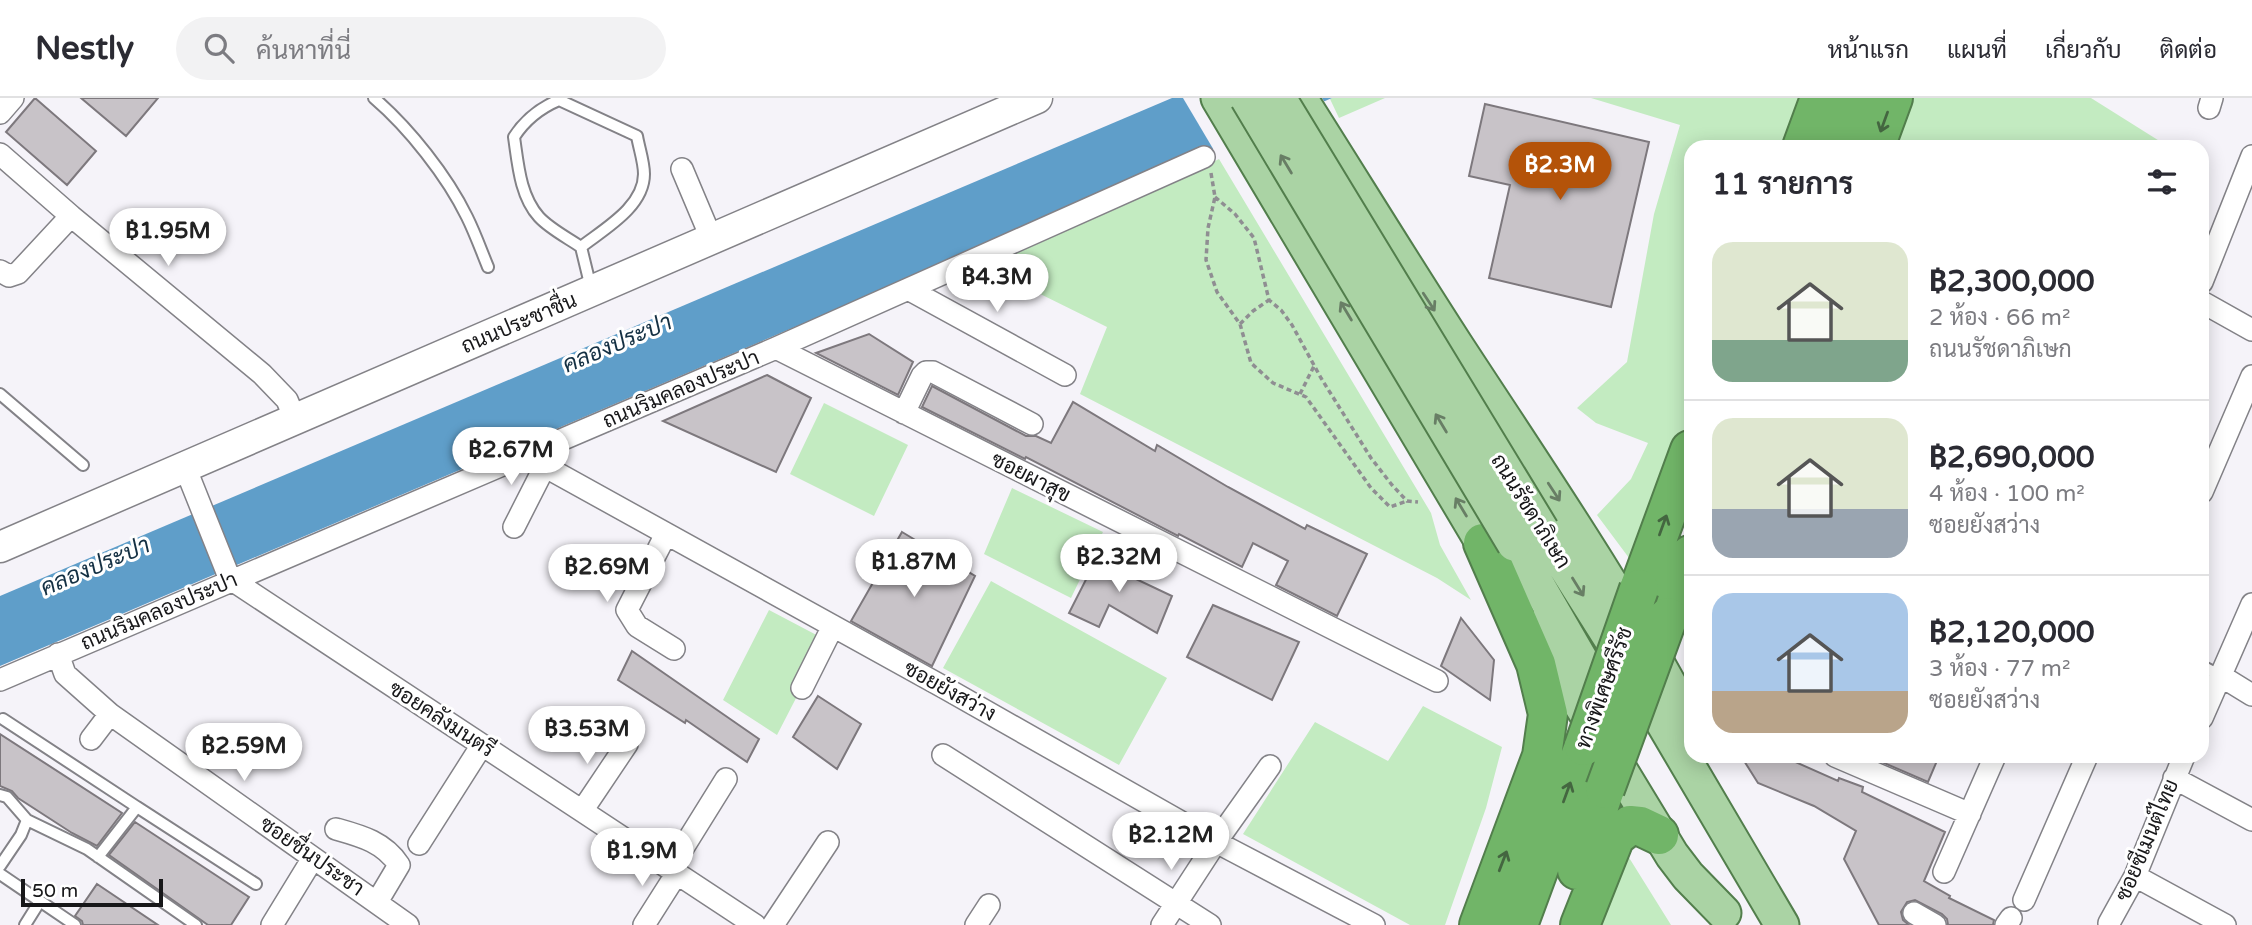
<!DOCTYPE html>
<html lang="th">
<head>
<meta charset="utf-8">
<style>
  :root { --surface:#fff; --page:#f2f2f3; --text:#2b2b33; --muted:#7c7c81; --line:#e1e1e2; --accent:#b45309 }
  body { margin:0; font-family:"Varela Round",Sarabun,sans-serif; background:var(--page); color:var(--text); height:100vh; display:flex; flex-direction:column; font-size:26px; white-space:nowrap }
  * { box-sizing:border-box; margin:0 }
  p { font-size:23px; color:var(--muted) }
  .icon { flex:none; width:38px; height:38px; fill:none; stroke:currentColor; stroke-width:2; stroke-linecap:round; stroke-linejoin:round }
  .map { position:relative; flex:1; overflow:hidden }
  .drawer { position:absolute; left:1684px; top:42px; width:525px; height:623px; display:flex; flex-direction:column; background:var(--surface); border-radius:21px; box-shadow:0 4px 18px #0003 }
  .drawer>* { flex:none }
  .scale { position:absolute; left:21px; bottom:18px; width:142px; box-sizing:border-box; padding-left:7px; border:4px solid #171719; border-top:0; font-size:19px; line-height:24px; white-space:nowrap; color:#171719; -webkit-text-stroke:5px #fff; paint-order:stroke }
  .price { position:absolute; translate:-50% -60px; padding:0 16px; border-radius:24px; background:#fff; color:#222; font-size:23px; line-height:46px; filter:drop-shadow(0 2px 4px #0008) }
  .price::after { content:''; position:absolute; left:50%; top:42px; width:21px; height:16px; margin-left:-10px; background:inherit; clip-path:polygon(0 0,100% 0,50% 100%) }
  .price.on { background:var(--accent); color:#fff }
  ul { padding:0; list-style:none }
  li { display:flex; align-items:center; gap:21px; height:175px; padding:0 28px }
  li+li { border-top:2px solid var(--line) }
  li span { display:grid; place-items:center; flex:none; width:196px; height:140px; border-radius:21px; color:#555 }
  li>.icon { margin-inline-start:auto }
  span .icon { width:84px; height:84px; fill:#fffc; stroke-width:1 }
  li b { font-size:30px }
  h2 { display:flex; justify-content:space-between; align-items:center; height:84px; padding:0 28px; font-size:30px }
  header { display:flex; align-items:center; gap:42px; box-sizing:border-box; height:98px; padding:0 35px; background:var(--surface); border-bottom:2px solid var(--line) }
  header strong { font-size:33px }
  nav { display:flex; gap:38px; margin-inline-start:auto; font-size:24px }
  .search { width:490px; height:63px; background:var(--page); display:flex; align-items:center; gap:18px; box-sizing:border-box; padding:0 24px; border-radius:38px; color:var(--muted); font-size:26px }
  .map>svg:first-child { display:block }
  .green { fill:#c3ebc1 }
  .water { fill:#5f9ec9 }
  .pier { fill:#f5f3f9 }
  .building { fill:#c8c3c8; stroke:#7d787d; stroke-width:2 }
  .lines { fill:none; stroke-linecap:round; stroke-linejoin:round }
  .lane-casing { stroke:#838287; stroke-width:14 }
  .street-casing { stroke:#838287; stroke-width:24 }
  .secondary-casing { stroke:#838287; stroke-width:33 }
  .primary-casing { stroke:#527e4c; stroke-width:37 }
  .highway-casing { stroke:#527e4c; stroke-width:42 }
  .path { stroke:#8f8e92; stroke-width:3.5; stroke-dasharray:5 3.5; stroke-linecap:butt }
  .lane { stroke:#fff; stroke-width:10 }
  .street { stroke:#fff; stroke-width:21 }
  .secondary { stroke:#fff; stroke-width:30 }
  .primary { stroke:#aad3a4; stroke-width:33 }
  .highway { stroke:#71b568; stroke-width:38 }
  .primary-bridge-casing { stroke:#527e4c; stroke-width:37; stroke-linecap:butt }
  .highway-bridge-casing { stroke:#527e4c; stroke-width:42; stroke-linecap:butt }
  .primary-bridge { stroke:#aad3a4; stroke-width:33 }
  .highway-bridge { stroke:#71b568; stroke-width:38 }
  .oneway { stroke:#446640 }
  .oneway2 { stroke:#687e65 }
  .labels { text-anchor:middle; stroke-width:6; stroke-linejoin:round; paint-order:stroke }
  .street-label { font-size:21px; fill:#171719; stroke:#fff }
  .water-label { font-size:23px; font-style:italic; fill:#143043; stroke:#fff }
</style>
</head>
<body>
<header>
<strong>Nestly</strong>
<div class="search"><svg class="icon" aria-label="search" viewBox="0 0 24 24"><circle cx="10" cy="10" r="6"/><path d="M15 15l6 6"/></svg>ค้นหาที่นี่</div>
<nav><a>หน้าแรก</a><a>แผนที่</a><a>เกี่ยวกับ</a><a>ติดต่อ</a></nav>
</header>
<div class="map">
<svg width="2252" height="827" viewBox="0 0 2252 827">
  <rect width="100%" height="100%" fill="#f5f3f9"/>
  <!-- green -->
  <path class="green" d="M1332 0H1385L1339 20 1330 1Z
    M1591 0H2091L2169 49H1690V316L1643 453 1632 464 1597 417 1631 381 1648 345 1596 325 1577 310 1627 264 1654 116 1680 27Z
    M1219 61 1431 415 1440 447 1471 502 1437 480 1080 296 1107 229 986 169 1155 93Z
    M824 305 908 347 874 418 790 376Z
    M1012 390 1103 434 1071 500 984 456Z
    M991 483 1167 580 1119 667 943 570Z
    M769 512 826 542 777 637 723 602Z
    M1423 608 1502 649 1486 710 1445 827H1410L1243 736 1315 624 1388 663Z
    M1628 758 1671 827H1598L1623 759Z"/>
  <!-- water -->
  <path class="water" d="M1172 0H1332L0 568V498Z"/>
  <!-- pier -->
  <path class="pier" d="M1183 0H1322L1326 6 1215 54Z"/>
  <!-- building -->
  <path class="building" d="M35 0 96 53 67 87 6 34Z
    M81 0H158L126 38Z
    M1485 6 1649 44 1611 209 1489 180 1510 87 1469 78Z
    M869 236 913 264 898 297 816 255Z
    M767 277 811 300 776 374 663 323Z
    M932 288 1026 338H1036L1051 345 1073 304 1155 353 1157 347 1228 389 1305 431 1307 427 1367 456 1337 518 1276 487 1288 463 1253 445 1242 469 1179 436 1178 438 1026 359 1025 361 922 309Z
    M902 434 975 478 932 568 851 523Z
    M1104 446 1128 455 1119 473 1172 498 1157 535 1109 507 1099 529 1069 515Z
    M1213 507 1299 544 1272 602 1187 559Z
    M1461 520 1494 562 1490 602 1441 568Z
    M632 553 759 641 747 664 686 622 685 625 618 582Z
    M818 598 861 626 837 671 793 639Z
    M0 636 122 715 97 748 72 735 18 700 12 693 0 688Z
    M1741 658H1782L1838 683 1839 680 1863 689 1862 694 1945 734 1924 783 1950 798 1949 800 1994 822 1993 827H1948L1947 821 1942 816 1915 802 1907 804 1901 814 1903 822 1909 827H1879L1844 761 1856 733 1814 708 1758 685Z
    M1868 658H1939L1928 684Z
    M135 724 249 799 231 827H208L109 757Z
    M97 786 158 827H83L82 823 75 818Z"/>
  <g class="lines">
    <!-- lane casing -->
    <g class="lane-casing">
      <path id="lane" d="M374 0C409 30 447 78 467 119 475 135 481 152 488 169
        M581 149C604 131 644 109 644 76 644 64 639 50 637 38L559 2C540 10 525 22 514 39 518 66 520 98 539 119 550 131 568 140 581 149L591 190
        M0 296 83 367
        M2202 568 2221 578
        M3 621 137 709 98 759
        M0 697 7 699 27 722 21 737 0 768
        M137 709 256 786
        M27 722 87 751 196 827
        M0 776 75 827
        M25 827 40 803"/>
    </g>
    <!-- street casing -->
    <g class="street-casing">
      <path id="street" d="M2209 10 2212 0
        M0 15 13 0
        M0 56 71 118
        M682 71 712 142
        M0 173 9 178 18 175 71 118 262 276 287 302 295 321
        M2202 184 2252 58
        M908 191 1065 277
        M2202 204 2252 232
        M776 250 1437 583
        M904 315 922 278 926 274H933L1032 326
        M526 358 945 590 1216 744 1374 827
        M185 369 227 474 232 482 755 827
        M2202 394 2252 278
        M514 429 545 368
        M666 436 627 512 637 528 674 551
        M58 556 65 576 110 616 408 827
        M2221 578 2252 597
        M0 582 776 250 1204 59
        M802 590 833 528
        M2202 620 2252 506
        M91 641 110 616
        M943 657 1210 827
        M1835 658 1970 716
        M2174 680 2252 722
        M582 713 627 646
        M336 731C361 738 384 744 399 767L377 804
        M419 746 482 647
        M670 771 726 681
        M1944 774 1995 658
        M2135 778 2225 827
        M2024 802 2087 658
        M1914 815 1935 827
        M2109 825 2135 778 2184 658
        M272 827 313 760
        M644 827 677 775
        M773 827 828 744
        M976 827 989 807
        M1162 827 1216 744 1270 668
        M2006 827 2011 820"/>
    </g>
    <!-- secondary casing -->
    <g class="secondary-casing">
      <path id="secondary" d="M0 449 1037 0"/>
    </g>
    <!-- primary casing -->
    <g class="primary-casing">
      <path id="primary" d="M1218 0 1497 469
        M1300 0C1352 82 1403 165 1456 247 1537 371 1621 493 1690 625
        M1542 432 1653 608 1782 827
        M1514 446 1611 614
        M1534 530 1672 757 1688 778 1724 815"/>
    </g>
    <!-- highway casing -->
    <g class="highway-casing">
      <path id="highway" d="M1802 49 1820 0
        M1839 49 1857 0
        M1875 49 1893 0
        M1639 491 1690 352
        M1668 519 1690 457
        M1577 772 1605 691
        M1479 827 1542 658 1548 616 1536 566 1483 445
        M1518 827 1584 648
        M1580 827 1615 739 1630 727 1640 728 1659 737"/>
    </g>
    <!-- path -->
    <path class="path" d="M1211 75 1215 99 1208 130 1206 162 1217 194 1240 226 1251 265 1273 285 1306 299 1371 390 1390 409 1407 403
      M1215 99 1235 116 1254 140 1269 202 1281 212 1292 227 1321 280 1371 360 1392 387 1407 403 1418 404
      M1240 226 1253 213 1269 202
      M1300 296 1314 268"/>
    <!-- lane -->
    <use href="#lane" class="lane"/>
    <!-- street -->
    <use href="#street" class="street"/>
    <!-- secondary -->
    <use href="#secondary" class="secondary"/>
    <!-- primary -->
    <use href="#primary" class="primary"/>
    <!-- highway -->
    <use href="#highway" class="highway"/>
    <!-- primary-bridge casing -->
    <g class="primary-bridge-casing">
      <path id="primary-bridge" d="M1247 0 1514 446
        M1279 0 1542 432"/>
    </g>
    <!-- highway-bridge casing -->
    <g class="highway-bridge-casing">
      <path id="highway-bridge" d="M1584 648 1639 491
        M1605 691 1668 519"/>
    </g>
    <!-- primary-bridge -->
    <use href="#primary-bridge" class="primary-bridge"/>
    <!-- highway-bridge -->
    <use href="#highway-bridge" class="highway-bridge"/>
  </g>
  <!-- one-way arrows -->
  <defs><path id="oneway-shaft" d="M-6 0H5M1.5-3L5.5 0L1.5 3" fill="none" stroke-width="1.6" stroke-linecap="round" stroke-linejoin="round" transform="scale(1.75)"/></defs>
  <g class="oneway">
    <use href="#oneway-shaft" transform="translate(1884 24) rotate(110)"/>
    <use href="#oneway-shaft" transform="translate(1663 427) rotate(-70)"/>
    <use href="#oneway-shaft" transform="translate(1567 694) rotate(-70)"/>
    <use href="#oneway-shaft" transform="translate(1503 763) rotate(-69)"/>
  </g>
  <g class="oneway2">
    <use href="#oneway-shaft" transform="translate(1286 66) rotate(-121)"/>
    <use href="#oneway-shaft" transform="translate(1429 204) rotate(57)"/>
    <use href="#oneway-shaft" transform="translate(1346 213) rotate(-121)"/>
    <use href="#oneway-shaft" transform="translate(1441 325) rotate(-121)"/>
    <use href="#oneway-shaft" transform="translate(1554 394) rotate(57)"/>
    <use href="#oneway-shaft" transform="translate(1461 409) rotate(-121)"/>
    <use href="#oneway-shaft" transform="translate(1578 489) rotate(58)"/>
  </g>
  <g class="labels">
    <!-- street labels -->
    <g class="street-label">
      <text transform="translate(519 225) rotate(-23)" y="7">ถนนประชาชื่น</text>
      <text transform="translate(681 291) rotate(-23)" y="7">ถนนริมคลองประปา</text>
      <text transform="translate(1031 379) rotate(27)" y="7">ซอยผาสุข</text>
      <text transform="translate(1531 413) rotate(58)" y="7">ถนนรัชดาภิเษก</text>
      <text transform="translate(159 513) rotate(-23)" y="7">ถนนริมคลองประปา</text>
      <text transform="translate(1604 590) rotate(-70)" y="7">ทางพิเศษศรีรัช</text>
      <text transform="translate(950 593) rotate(29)" y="7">ซอยยังสว่าง</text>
      <text transform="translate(442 621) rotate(33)" y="7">ซอยคลังมนตรี</text>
      <text transform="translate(2147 742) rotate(-67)" y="7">ซอยซีเมนต์ไทย</text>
      <text transform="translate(312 758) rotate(35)" y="7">ซอยชื่นประชา</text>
    </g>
    <!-- water labels -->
    <g class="water-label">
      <text transform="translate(617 245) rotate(-23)" y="8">คลองประปา</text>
      <text transform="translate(95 468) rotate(-23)" y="8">คลองประปา</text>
    </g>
  </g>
</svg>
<div class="scale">50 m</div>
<b class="price on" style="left:1560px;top:104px">฿2.3M</b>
<b class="price" style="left:168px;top:170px">฿1.95M</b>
<b class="price" style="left:997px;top:216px">฿4.3M</b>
<b class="price" style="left:511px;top:389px">฿2.67M</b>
<b class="price" style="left:1119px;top:496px">฿2.32M</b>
<b class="price" style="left:914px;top:501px">฿1.87M</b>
<b class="price" style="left:607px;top:506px">฿2.69M</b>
<b class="price" style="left:587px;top:668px">฿3.53M</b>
<b class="price" style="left:244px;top:685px">฿2.59M</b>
<b class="price" style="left:1171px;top:774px">฿2.12M</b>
<b class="price" style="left:642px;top:790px">฿1.9M</b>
<section class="drawer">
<h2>11 รายการ<svg class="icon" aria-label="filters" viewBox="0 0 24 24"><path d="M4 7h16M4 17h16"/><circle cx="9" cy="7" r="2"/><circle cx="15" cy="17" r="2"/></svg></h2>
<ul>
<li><span style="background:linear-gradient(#dfe7d0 70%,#7fa58c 0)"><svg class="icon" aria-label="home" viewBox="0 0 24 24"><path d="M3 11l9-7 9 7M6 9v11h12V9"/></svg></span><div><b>฿2,300,000</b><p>2 ห้อง · 66 m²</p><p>ถนนรัชดาภิเษก</p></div></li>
<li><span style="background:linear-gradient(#dfe7d0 65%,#9aa5b1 0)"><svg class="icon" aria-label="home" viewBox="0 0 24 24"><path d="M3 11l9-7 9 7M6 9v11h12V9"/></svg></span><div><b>฿2,690,000</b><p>4 ห้อง · 100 m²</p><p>ซอยยังสว่าง</p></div></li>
<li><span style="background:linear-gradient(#a9c7e8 70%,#b9a48a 0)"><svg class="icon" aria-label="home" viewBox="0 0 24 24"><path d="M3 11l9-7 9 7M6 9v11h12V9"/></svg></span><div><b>฿2,120,000</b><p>3 ห้อง · 77 m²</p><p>ซอยยังสว่าง</p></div></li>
</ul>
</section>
</div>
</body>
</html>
